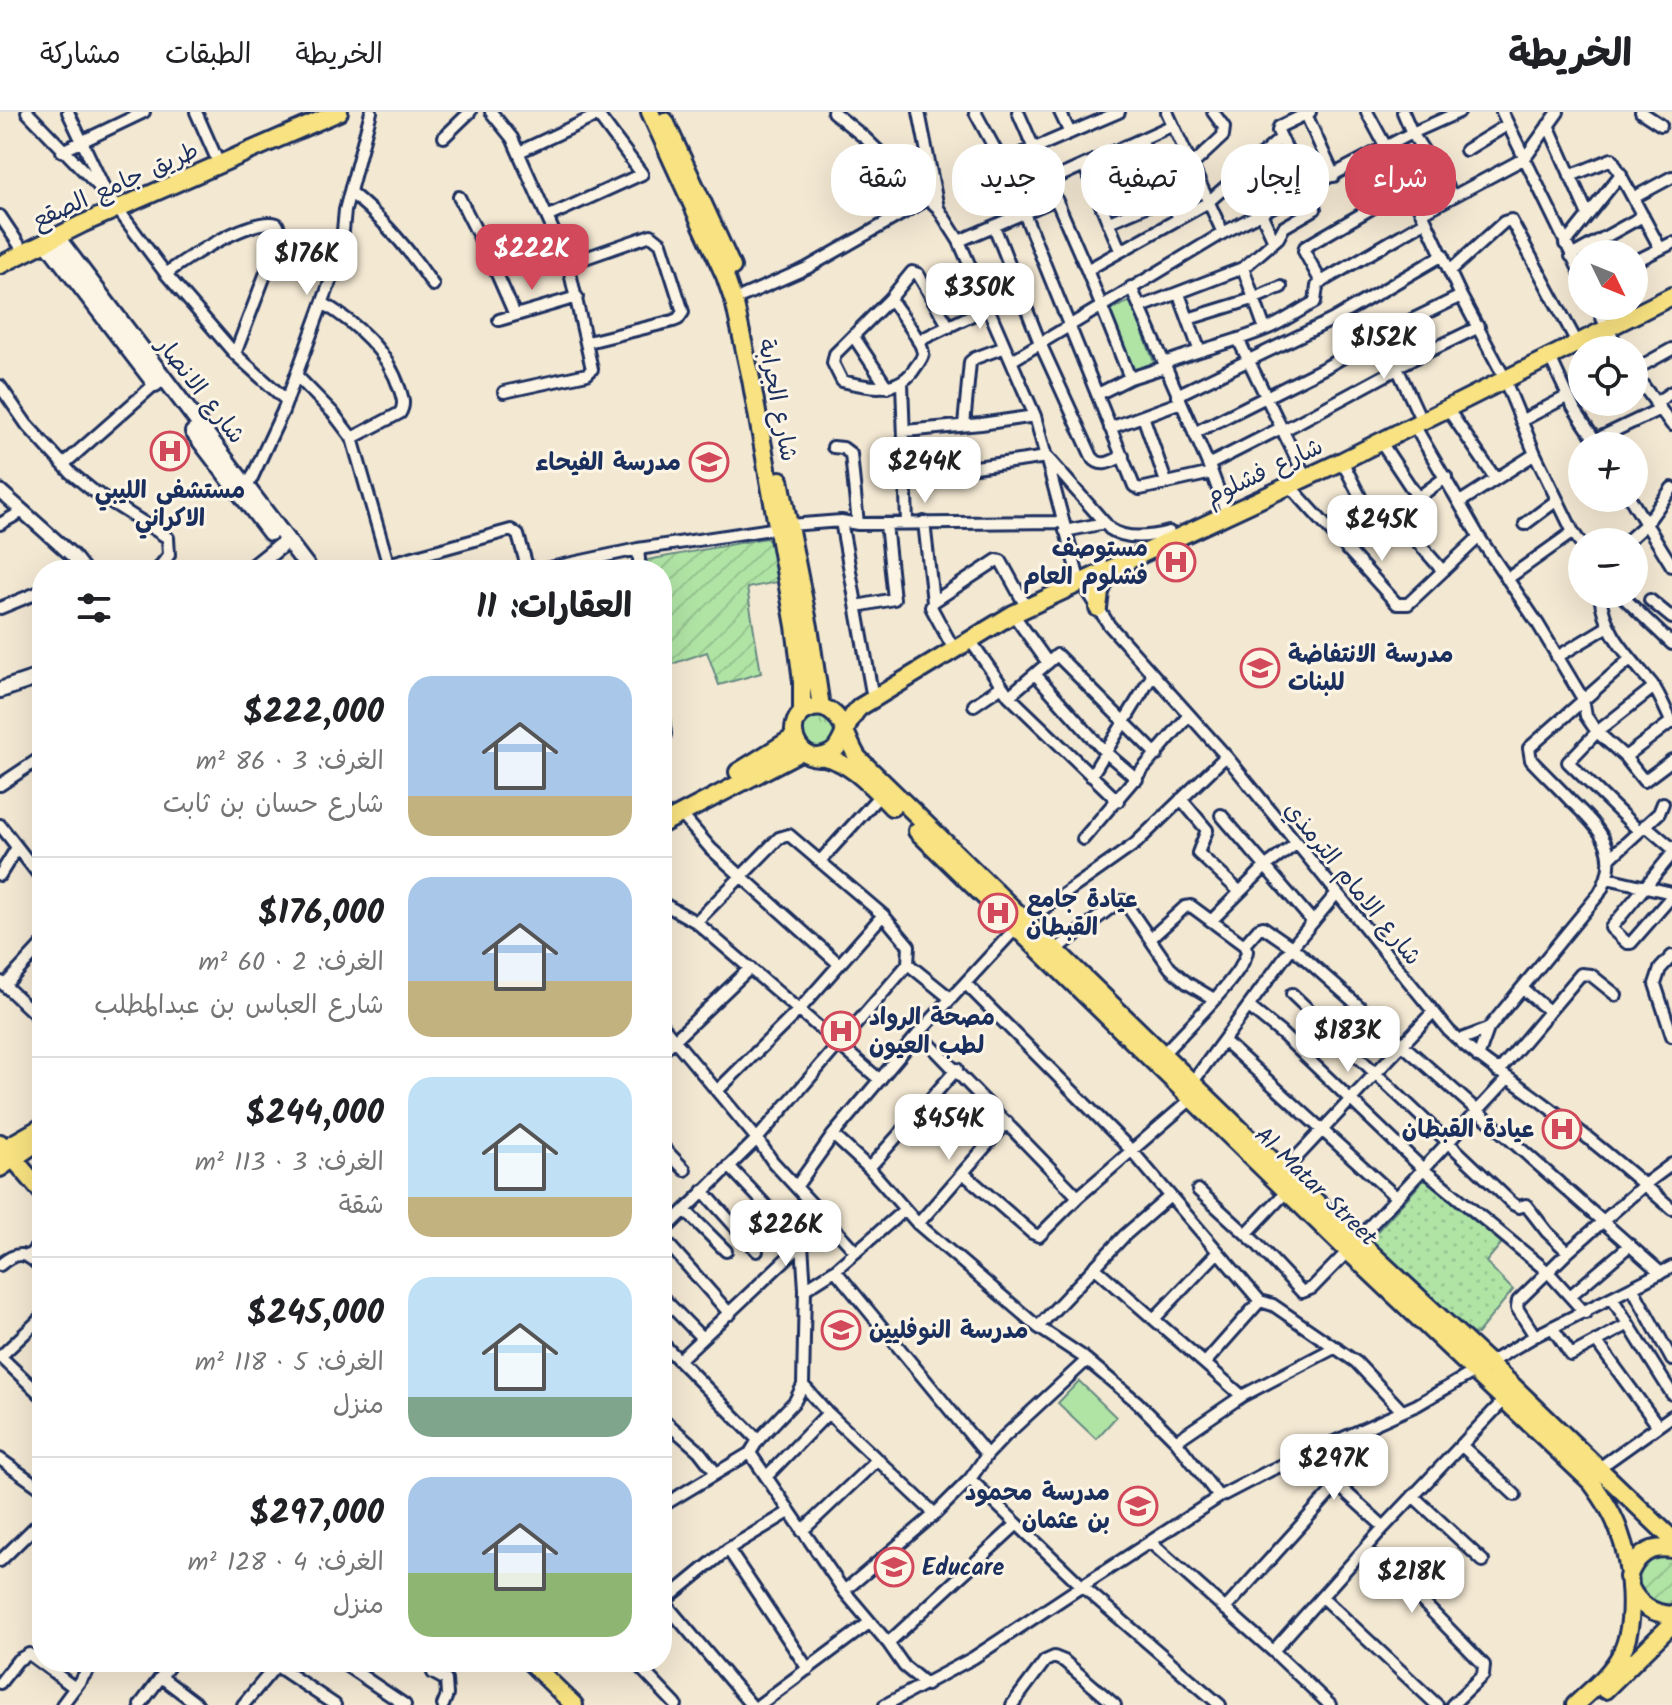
<!DOCTYPE html>
<html lang="ar">
<head>
<meta charset="utf-8">
<style>
  :root { --surface:#fff; --page:#f6f6f6; --text:#202124; --muted:#757577; --line:#e0e0e0; --accent:#d1495b }
  body { margin:0; font-family:Kalam,"Playpen Sans Arabic",sans-serif; background:var(--page); color:var(--text); direction:rtl; height:100vh; display:flex; flex-direction:column; font-size:30px; white-space:nowrap }
  * { box-sizing:border-box; margin:0 }
  p { font-size:26px; color:var(--muted) }
  .icon { flex:none; width:44px; height:44px; fill:none; stroke:currentColor; stroke-width:2; stroke-linecap:round; stroke-linejoin:round }
  .map { position:relative; flex:1; overflow:hidden; direction:ltr }
  .drawer { position:absolute; left:32px; top:448px; width:640px; height:1112px; display:flex; flex-direction:column; background:var(--surface); border-radius:32px; box-shadow:0 8px 32px #0002; direction:rtl }
  .drawer>* { flex:none }
  .banner { position:absolute; left:696px; top:32px; width:760px; height:72px; direction:rtl; display:flex; gap:16px }
  .needle { width:52px; rotate:133deg }
  .tools { position:absolute; left:1568px; top:128px; display:grid; gap:16px }
  .tools a { display:grid; place-items:center; width:80px; height:80px; border-radius:50%; background:var(--surface); box-shadow:0 8px 32px #0002; font-size:40px }
  .price { position:absolute; translate:-50% -68px; padding:0 18px; border-radius:16px; background:#fff; color:#222; font-size:26px; line-height:52px; filter:drop-shadow(0 2px 4px #0008) }
  .price::after { content:''; position:absolute; left:50%; top:48px; width:24px; height:18px; margin-left:-12px; background:inherit; clip-path:polygon(0 0,100% 0,50% 100%) }
  .price.selected { background:var(--accent); color:#fff }
  ul { padding:0; list-style:none }
  li { display:flex; align-items:center; gap:24px; height:200px; padding:0 40px }
  li+li { border-top:2px solid var(--line) }
  li span { display:grid; place-items:center; flex:none; width:224px; height:160px; border-radius:24px; color:#555 }
  li>.icon { margin-inline-start:auto }
  span .icon { width:96px; height:96px; fill:#fffc; stroke-width:1 }
  li b { font-size:34px }
  h2 { display:flex; justify-content:space-between; align-items:center; height:96px; padding:0 40px; font-size:34px }
  .tag { padding:0 28px; border-radius:32px; background:var(--surface); box-shadow:0 8px 32px #0002; font-size:28px; line-height:72px }
  .tag.selected { background:var(--accent); color:#fff }
  header { display:flex; align-items:center; gap:48px; box-sizing:border-box; height:112px; padding:0 40px; background:var(--surface); border-bottom:2px solid var(--line) }
  header strong { font-size:38px }
  nav { display:flex; gap:44px; margin-inline-start:auto; font-size:28px }
  .map>svg:first-child { display:block }
  .grass { fill:url(#grass-tufts); stroke:#668a82; stroke-width:2 }
  .park { fill:url(#park-dots); stroke:#668a82; stroke-width:2 }
  .garden { fill:url(#garden-furrows); stroke:#668a82; stroke-width:2 }
  .pitch { fill:#b0e4a5; stroke:#668a82; stroke-width:2 }
  .lines { fill:none; stroke-linecap:round; stroke-linejoin:round }
  .minor-casing { stroke:#1b2f5e; stroke-width:16 }
  .tertiary-casing { stroke:#1b2f5e; stroke-width:18 }
  .secondary-casing { stroke:#1b2f5e; stroke-width:20 }
  .primary-casing { stroke:#1b2f5e; stroke-width:22 }
  .minor { stroke:#fcf5e5; stroke-width:10 }
  .tertiary { stroke:#fcf5e5; stroke-width:12 }
  .secondary { stroke:#fcf5e5; stroke-width:14 }
  .primary { stroke:#f8e281; stroke-width:16 }
  .labels { text-anchor:middle; stroke-width:6; stroke-linejoin:round; paint-order:stroke }
  .street-label { font-size:24px; fill:#1b2f5e; stroke:#fcf5e5 }
  .poi-label { font-size:24px; font-weight:bold; fill:#1b2f5e; stroke:#fcf5e5; text-anchor:start }
</style>
</head>
<body>
<header>
<strong>الخريطة</strong>
<nav><a>الخريطة</a><a>الطبقات</a><a>مشاركة</a></nav>
</header>
<div class="map">
<svg width="1672" height="1593" viewBox="0 0 1672 1593">
  <defs>
    <pattern id="grass-tufts" width="24" height="20" patternUnits="userSpaceOnUse" patternTransform="scale(2)"><rect width="24" height="20" fill="#b0e4a5"/><path d="M3 7l-1-3M5 7V3M7 7l1-3M15 17l-1-3M17 17v-4M19 17l1-3" fill="none" stroke="#97c490"/></pattern>
    <pattern id="park-dots" width="8" height="8" patternUnits="userSpaceOnUse" patternTransform="scale(2)"><rect width="8" height="8" fill="#b0e4a5"/><path d="M2 2h.1M6 6h.1" fill="none" stroke="#97c490" stroke-width="1.8" stroke-linecap="round"/></pattern>
    <pattern id="garden-furrows" width="10" height="10" patternUnits="userSpaceOnUse" patternTransform="scale(2)"><rect width="10" height="10" fill="#b0e4a5"/><path d="M-1 1l2-2M0 10L10 0M9 11l2-2" fill="none" stroke="#97c490"/></pattern>
  </defs>
  <rect width="100%" height="100%" fill="#f3e8d2"/>
  <filter id="ink" filterUnits="userSpaceOnUse"><feTurbulence type="fractalNoise" baseFrequency=".0125" numOctaves="2"/><feDisplacementMap in="SourceGraphic" scale="16" xChannelSelector="R" yChannelSelector="G"/><feConvolveMatrix kernelMatrix="1 2 1 2 8 2 1 2 1" color-interpolation-filters="sRGB"/></filter>
  <g filter="url(#ink)">
    <!-- grass -->
    <path class="grass" d="M801 620a17 17 0 1 1 34 0a17 17 0 1 1-34 0Z"/>
    <!-- park -->
    <path class="park" d="M1436 1067 1505 1127 1486 1150 1513 1178 1477 1222 1466 1221 1375 1134 1371 1126 1423 1069Z"/>
    <!-- garden -->
    <path class="garden" d="M766 426 771 431 777 470 747 476 761 561 719 573 707 540 669 553 662 533V458H646L647 448Z
      M1658 1443 1672 1444V1495C1637 1492 1623 1462 1658 1443Z"/>
    <!-- pitch -->
    <path class="pitch" d="M1131 189 1155 253 1131 263 1107 199Z
      M1079 1269 1116 1305 1096 1327 1058 1291Z"/>
    <g class="lines">
      <!-- minor casing -->
      <g class="minor-casing">
        <path id="minor" d="M27 0 108 84 166 162 235 242 287 289
          M68 0 105 78
          M196 0 219 52
          M491 0 512 26 568 152 592 257 587 262 504 280
          M833 0 865 26 938 96 959 129 1035 304 1078 464 1109 513 1226 644 1449 919C1478 947 1511 967 1543 991 1587 1024 1630 1060 1672 1097
          M919 0 938 96
          M975 0 1002 50 1119 0
          M1018 0 1087 158 1130 266
          M1060 0 1070 21
          M1167 0 1223 121
          M1305 0 1334 64
          M1367 0 1426 109 1461 184 1501 259 1535 342 1573 420 1582 433
          M1403 0 1412 21 1453 84
          M1502 0 1582 164
          M1641 0 1661 13
          M1548 13 1588 103
          M444 25 470 0
          M1141 28 1179 106
          M1466 38 1507 13
          M62 39 144 0
          M519 40 598 3 596 0
          M1084 53 1120 138
          M1191 54 1223 24 1224 15 1213 0
          M901 59 927 41
          M1570 64 1612 47 1660 136
          M1049 69 1173 13
          M350 80C383 107 409 137 433 173
          M1096 81 1155 54
          M459 85 490 146 515 203
          M1633 86 1672 65
          M1024 101 1134 374 1140 377 1212 361
          M1261 101 1274 129
          M1422 101 1525 46 1558 0
          M0 104 24 140
          M549 104 642 62 598 3
          M1109 110 1170 84
          M994 114 1040 231 1092 345C1101 357 1112 349 1123 344
          M959 129 1056 87
          M1565 132 1621 62
          M1571 144 1643 104
          M1634 150 1672 131
          M568 152 651 123 661 131 683 200 678 207 673 209 588 230
          M1243 156 1265 217
          M1087 158 1207 91 1281 26
          M1451 158 1504 110 1511 108 1573 223
          M166 162C186 146 253 104 277 112L281 120 278 129 235 242
          M1321 170 1304 139 1305 135 1408 75
          M1131 175 1212 361 1227 402
          M1179 182 1199 237
          M743 184 807 156 926 88
          M890 187C898 198 923 230 923 242 922 248 916 254 913 259 896 282 866 275 842 269L833 251 835 242 890 187 912 160 918 162 949 215
          M323 191C358 213 387 238 400 278 403 287 405 293 400 301L352 326
          M1597 194 1603 208
          M1141 195 1243 156 1278 126 1284 115 1315 97 1278 19 1279 15 1310 0
          M1188 207 1253 187 1281 175
          M499 208 577 185
          M1607 216 1620 238
          M1382 223 1418 301
          M854 225 887 275
          M1238 227 1302 358
          M918 229 989 195
          M1550 245 1573 295 1599 334
          M1011 249 1223 121 1412 21 1459 0
          M1165 251C1200 237 1237 230 1271 215 1286 208 1300 198 1315 190L1317 174 1321 170 1426 109
          M1396 255 1479 215
          M1634 258 1672 237
          M1634 261 1672 313
          M296 263 333 301 352 326 390 458
          M902 271 907 410
          M0 274 27 313 71 361 92 378 168 426 169 443 157 458
          M1098 282 1130 266 1165 255
          M1177 283 1332 208 1443 143
          M1655 291 1672 280
          M1447 296 1495 366
          M1143 304 1166 370
          M1521 309 1568 284
          M964 313 970 250 975 246 1005 235
          M1414 313 1479 425 1538 512 1583 587 1586 604 1597 620 1625 645 1644 669 1672 648
          M1110 316 1181 290
          M905 319 981 312 1035 304
          M1282 319 1397 257
          M1194 321 1326 255 1385 221 1461 184
          M1595 328 1660 297
          M1380 329 1418 386
          M833 335 843 336 851 342 858 412
          M1342 349 1376 416
          M64 352 155 272
          M1208 353 1281 316
          M904 365 1047 345 1110 417C1126 428 1150 425 1169 420
          M248 374 283 299 341 140 345 98 371 0
          M1290 374 1397 492H1408L1479 425
          M1630 386 1672 454
          M1460 390 1535 342
          M1394 403 1442 458
          M841 409 872 581
          M924 410 933 490
          M0 412 23 399
          M1525 412 1557 388
          M790 413 841 409 858 412 1063 410
          M1065 419 1105 411
          M1626 430 1646 412 1672 376
          M638 437 640 458
          M1347 438 1446 365
          M388 452 511 418 518 423 528 458
          M540 458 638 437 778 416
          M1507 467 1573 420
          M1600 482C1603 520 1629 544 1652 572 1660 583 1666 599 1672 611
          M1620 482 1672 532
          M1650 488 1672 506
          M857 494 894 487 886 412
          M0 496 42 479
          M1013 502 1048 551
          M970 528 1009 584 1118 689
          M951 532 931 495 933 490 997 448 1001 449 1023 489
          M1557 545 1607 515
          M1035 562 1104 639 1137 667
          M1009 584 1057 543 1157 643
          M974 593 1002 574
          M662 598 665 622 662 637
          M1625 645 1671 610
          M1091 664 1152 564
          M0 673 42 645
          M1181 687 1207 718 1198 741 1239 779
          M681 702 711 737 839 852
          M1221 703 1313 810
          M0 713 42 767
          M1645 713 1672 736
          M1639 719 1568 650 1597 620 1654 575
          M1083 727 1189 603
          M1672 742 1611 816 1627 831H1631L1672 784
          M1609 747 1659 701 1663 691
          M821 748 880 683
          M0 763 16 737
          M1607 766 1672 781
          M662 791 696 810 880 968
          M1211 809 1266 754 1296 732
          M696 810 779 726 789 723 883 803 909 834 908 852 950 886
          M1151 826 1185 795 1191 794 1244 833 1247 839C1245 861 1180 923 1163 942
          M1244 833 1258 817 1263 815 1292 835 1661 1161
          M1056 838 1118 790 1124 789 1170 856 1187 871 1214 887
          M1672 844 1660 857 1655 872 1672 924
          M1 870 35 902
          M965 871 1132 1039 1260 1189 1273 1193 1356 1250 1402 1299
          M5 873 42 833
          M1523 877 1549 899
          M1292 882 1513 1092 1519 1095 1526 1093 1547 1120 1568 1140
          M1249 895 1281 921 1423 1057 1548 1160 1585 1201
          M662 913 757 1027 773 1050 856 1140
          M919 921 1078 1085
          M1459 928 1488 917
          M1224 929 1397 1086
          M662 940 750 856
          M1478 945 1488 917 1599 782C1624 741 1600 717 1571 689 1558 675 1544 662 1531 648L1529 636 1629 548
          M1498 960 1581 862 1591 863 1616 883
          M1192 971 1292 835 1336 782
          M717 979 799 898 883 803
          M833 1023 869 1056 918 1112 1038 1215 1082 1244 1137 1290 1176 1329 1219 1385
          M662 1034 685 1058
          M869 1056 957 957
          M963 1061 1032 1121 1039 1124 1078 1085 1196 983
          M1280 1063 1432 901
          M796 1075 833 1023 919 921 1016 816 1135 732 1226 644
          M1198 1078 1256 1131 1302 1180 1312 1176 1348 1139
          M703 1079 757 1139
          M685 1098 726 1139
          M918 1112 1007 1010
          M662 1116 669 1114 757 1027 908 852
          M1246 1122 1287 1079
          M662 1125 730 1202
          M1357 1128 1507 967
          M29 1144 42 1129
          M0 1153C17 1138 27 1140 42 1157
          M1094 1155 1242 1284
          M835 1158 987 1343
          M1632 1175 1672 1248
          M805 1177 835 1158 903 1099
          M1570 1184 1630 1133
          M662 1185 702 1226
          M1612 1186 1672 1282
          M1154 1207 1217 1141
          M1038 1215 1125 1123 1170 1084
          M1552 1215 1571 1243 1627 1213
          M1535 1224 1517 1196 1518 1189 1568 1140 1644 1073 1672 1052
          M1596 1229 1658 1314
          M662 1231 758 1328
          M0 1244 42 1284
          M1 1244 42 1205
          M679 1248 802 1132
          M1205 1251 1260 1189
          M803 1273 828 1301 935 1402
          M662 1310 667 1311 699 1339 716 1361
          M1176 1329 1242 1284 1336 1235
          M1461 1333 1515 1383
          M750 1341 844 1479 888 1531 904 1554 927 1573
          M1305 1343 1384 1415
          M0 1347 42 1377
          M1599 1356 1672 1304
          M767 1364 828 1301
          M1413 1384 1483 1449
          M662 1394 750 1341 758 1328 795 1289 803 1273 805 1177 802 1132 729 1054
          M802 1419 878 1347
          M1150 1430 1273 1539 1330 1593
          M728 1437 808 1557
          M1365 1437 1412 1479 1484 1553 1483 1563 1452 1593
          M0 1449 42 1408
          M844 1479 935 1402 970 1367 987 1343 1005 1324 1087 1248
          M1322 1485 1437 1593
          M664 1490 751 1593
          M662 1491 728 1437 789 1400
          M1225 1497 1339 1371
          M888 1531 1017 1412
          M1273 1539 1384 1415 1505 1287
          M271 1550 335 1593
          M341 1550 353 1558 362 1550
          M635 1550 676 1593
          M353 1558 405 1593
          M433 1561 446 1568 447 1583 443 1593
          M161 1565 198 1593
          M0 1571 18 1548 29 1542 75 1576
          M62 1593 94 1550
          M140 1593 172 1550
          M243 1593 279 1550
          M759 1593 869 1511
          M885 1593 973 1546 1082 1474 970 1367
          M1012 1593 1045 1549 1054 1545 1064 1549 1115 1593
          M1220 1593 1082 1474 1219 1385 1269 1359 1417 1293 1535 1224 1672 1155"/>
      </g>
      <!-- tertiary casing -->
      <g class="tertiary-casing">
        <path id="tertiary" d="M0 379 73 444 84 458"/>
      </g>
      <!-- secondary casing -->
      <g class="secondary-casing">
        <path id="secondary" d="M57 125 310 458
          M46 130 155 272
          M193 320 270 421
          M250 458 280 434
          M0 578 42 564"/>
      </g>
      <!-- primary casing -->
      <g class="primary-casing">
        <path id="primary" d="M650 0 725 164 735 193 751 267 795 514 802 570V601
          M665 9 732 155
          M0 153 82 112 339 0
          M1672 184 1342 349 1013 502 860 595C844 609 845 633 831 641 799 660 776 605 813 596 822 594 829 597 835 603 844 611 849 633 858 646L1283 1059 1489 1251 1672 1427
          M780 368 809 515 821 595
          M1098 496 1100 480 1109 458
          M824 645C852 651 872 675 892 695
          M738 660 794 625
          M662 712 802 639
          M917 719 1348 1139 1591 1370C1603 1386 1613 1401 1619 1419 1631 1450 1637 1512 1621 1542 1611 1562 1591 1578 1575 1593
          M0 1031 42 1080
          M0 1039 42 1015
          M0 1056 42 1027
          M1628 1465C1636 1444 1649 1433 1672 1437
          M1630 1475C1638 1493 1653 1502 1672 1503
          M530 1550 574 1593
          M1605 1578 1672 1512"/>
      </g>
      <!-- minor -->
      <use href="#minor" class="minor"/>
      <!-- tertiary -->
      <use href="#tertiary" class="tertiary"/>
      <!-- secondary -->
      <use href="#secondary" class="secondary"/>
      <!-- primary -->
      <use href="#primary" class="primary"/>
    </g>
  </g>
  <!-- icons -->
  <defs>
    <g id="hospital-ring" transform="scale(2)"><circle r="9.5" fill="#fcf5e5" stroke="#d1495b" stroke-width="1.5"/><path d="M-5-5h3v3.5h4V-5h3V5h-3V1.5h-4V5h-3Z" fill="#d1495b"/></g>
    <g id="school-ring" transform="scale(2)"><circle r="9.5" fill="#fcf5e5" stroke="#d1495b" stroke-width="1.5"/><path d="M0-5L7-2L0 1L-7-2ZM-4 1L0 2.5L4 1V4Q0 6-4 4Z" fill="#d1495b"/></g>
  </defs>
  <g fill-rule="evenodd">
    <use href="#hospital-ring" x="170" y="339"/>
    <use href="#school-ring" x="709" y="350"/>
    <use href="#hospital-ring" x="1176" y="450"/>
    <use href="#school-ring" x="1260" y="556"/>
    <use href="#hospital-ring" x="998" y="801"/>
    <use href="#hospital-ring" x="841" y="919"/>
    <use href="#hospital-ring" x="1562" y="1017"/>
    <use href="#school-ring" x="841" y="1218"/>
    <use href="#school-ring" x="1138" y="1394"/>
    <use href="#school-ring" x="894" y="1455"/>
  </g>
  <g class="labels">
    <!-- street labels -->
    <g class="street-label">
      <text transform="translate(115 73) rotate(-24)" y="8">طريق جامع الصقع</text>
      <text transform="translate(201 278) rotate(52)" y="8">شارع الانصار</text>
      <text transform="translate(778 288) rotate(79)" y="8">شارع الجرابة</text>
      <text transform="translate(1264 359) rotate(-25)" y="8">شارع فشلوم</text>
      <text transform="translate(1353 771) rotate(51)" y="8">شارع الامام الترمذي</text>
      <text transform="translate(1316 1074) rotate(44)" y="8">Al Matar Street</text>
    </g>
    <!-- poi labels -->
    <g class="poi-label">
      <text x="681" y="358" text-anchor="end">مدرسة الفيحاء</text>
      <text x="170" y="386" text-anchor="middle">مستشفى الليبي<tspan x="170" dy="28">الاكراني</tspan></text>
      <text x="1148" y="444" text-anchor="end">مستوصف<tspan x="1148" dy="28">فشلوم العام</tspan></text>
      <text x="1288" y="550">مدرسة الانتفاضة<tspan x="1288" dy="28">للبنات</tspan></text>
      <text x="1026" y="795">عيادة جامع<tspan x="1026" dy="28">القبطان</tspan></text>
      <text x="869" y="913">مصحة الرواد<tspan x="869" dy="28">لطب العيون</tspan></text>
      <text x="1534" y="1025" text-anchor="end">عيادة القبطان</text>
      <text x="869" y="1226">مدرسة النوفليين</text>
      <text x="1110" y="1388" text-anchor="end">مدرسة محمود<tspan x="1110" dy="28">بن عثمان</tspan></text>
      <text x="922" y="1463">Educare</text>
    </g>
  </g>
</svg>
<div class="tools">
<a><svg class="needle" viewBox="-14 -14 28 28"><path d="M0-13l5 13h-10z" fill="#e53935"/><path d="M0 13l5-13h-10z" fill="#757577"/></svg></a>
<a><svg class="icon" aria-label="locate" viewBox="0 0 24 24"><circle cx="12" cy="12" r="6"/><path d="M12 2v4M12 18v4M2 12h4M18 12h4"/></svg></a>
<a>+</a>
<a>−</a>
</div>
<b class="price selected" style="left:532px;top:180px">$222K</b>
<b class="price" style="left:307px;top:185px">$176K</b>
<b class="price" style="left:980px;top:219px">$350K</b>
<b class="price" style="left:1384px;top:269px">$152K</b>
<b class="price" style="left:925px;top:393px">$244K</b>
<b class="price" style="left:1382px;top:451px">$245K</b>
<b class="price" style="left:1348px;top:962px">$183K</b>
<b class="price" style="left:949px;top:1050px">$454K</b>
<b class="price" style="left:786px;top:1156px">$226K</b>
<b class="price" style="left:1334px;top:1390px">$297K</b>
<b class="price" style="left:1412px;top:1503px">$218K</b>
<div class="banner">
<a class="tag selected">شراء</a>
<a class="tag">إيجار</a>
<a class="tag">تصفية</a>
<a class="tag">جديد</a>
<a class="tag">شقة</a>
</div>
<section class="drawer">
<h2>العقارات: 11<svg class="icon" aria-label="filters" viewBox="0 0 24 24"><path d="M4 7h16M4 17h16"/><circle cx="9" cy="7" r="2"/><circle cx="15" cy="17" r="2"/></svg></h2>
<ul>
<li><span style="background:linear-gradient(#a9c7e8 75%,#c2b280 0)"><svg class="icon" aria-label="home" viewBox="0 0 24 24"><path d="M3 11l9-7 9 7M6 9v11h12V9"/></svg></span><div><b>$222,000</b><p>الغرف: 3 · 86 m²</p><p>شارع حسان بن ثابت</p></div></li>
<li><span style="background:linear-gradient(#a9c7e8 65%,#c2b280 0)"><svg class="icon" aria-label="home" viewBox="0 0 24 24"><path d="M3 11l9-7 9 7M6 9v11h12V9"/></svg></span><div><b>$176,000</b><p>الغرف: 2 · 60 m²</p><p>شارع العباس بن عبدالمطلب</p></div></li>
<li><span style="background:linear-gradient(#bfe0f5 75%,#c2b280 0)"><svg class="icon" aria-label="home" viewBox="0 0 24 24"><path d="M3 11l9-7 9 7M6 9v11h12V9"/></svg></span><div><b>$244,000</b><p>الغرف: 3 · 113 m²</p><p>شقة</p></div></li>
<li><span style="background:linear-gradient(#bfe0f5 75%,#7fa58c 0)"><svg class="icon" aria-label="home" viewBox="0 0 24 24"><path d="M3 11l9-7 9 7M6 9v11h12V9"/></svg></span><div><b>$245,000</b><p>الغرف: 5 · 118 m²</p><p>منزل</p></div></li>
<li><span style="background:linear-gradient(#a9c7e8 60%,#8fb573 0)"><svg class="icon" aria-label="home" viewBox="0 0 24 24"><path d="M3 11l9-7 9 7M6 9v11h12V9"/></svg></span><div><b>$297,000</b><p>الغرف: 4 · 128 m²</p><p>منزل</p></div></li>
</ul>
</section>
</div>
</body>
</html>
